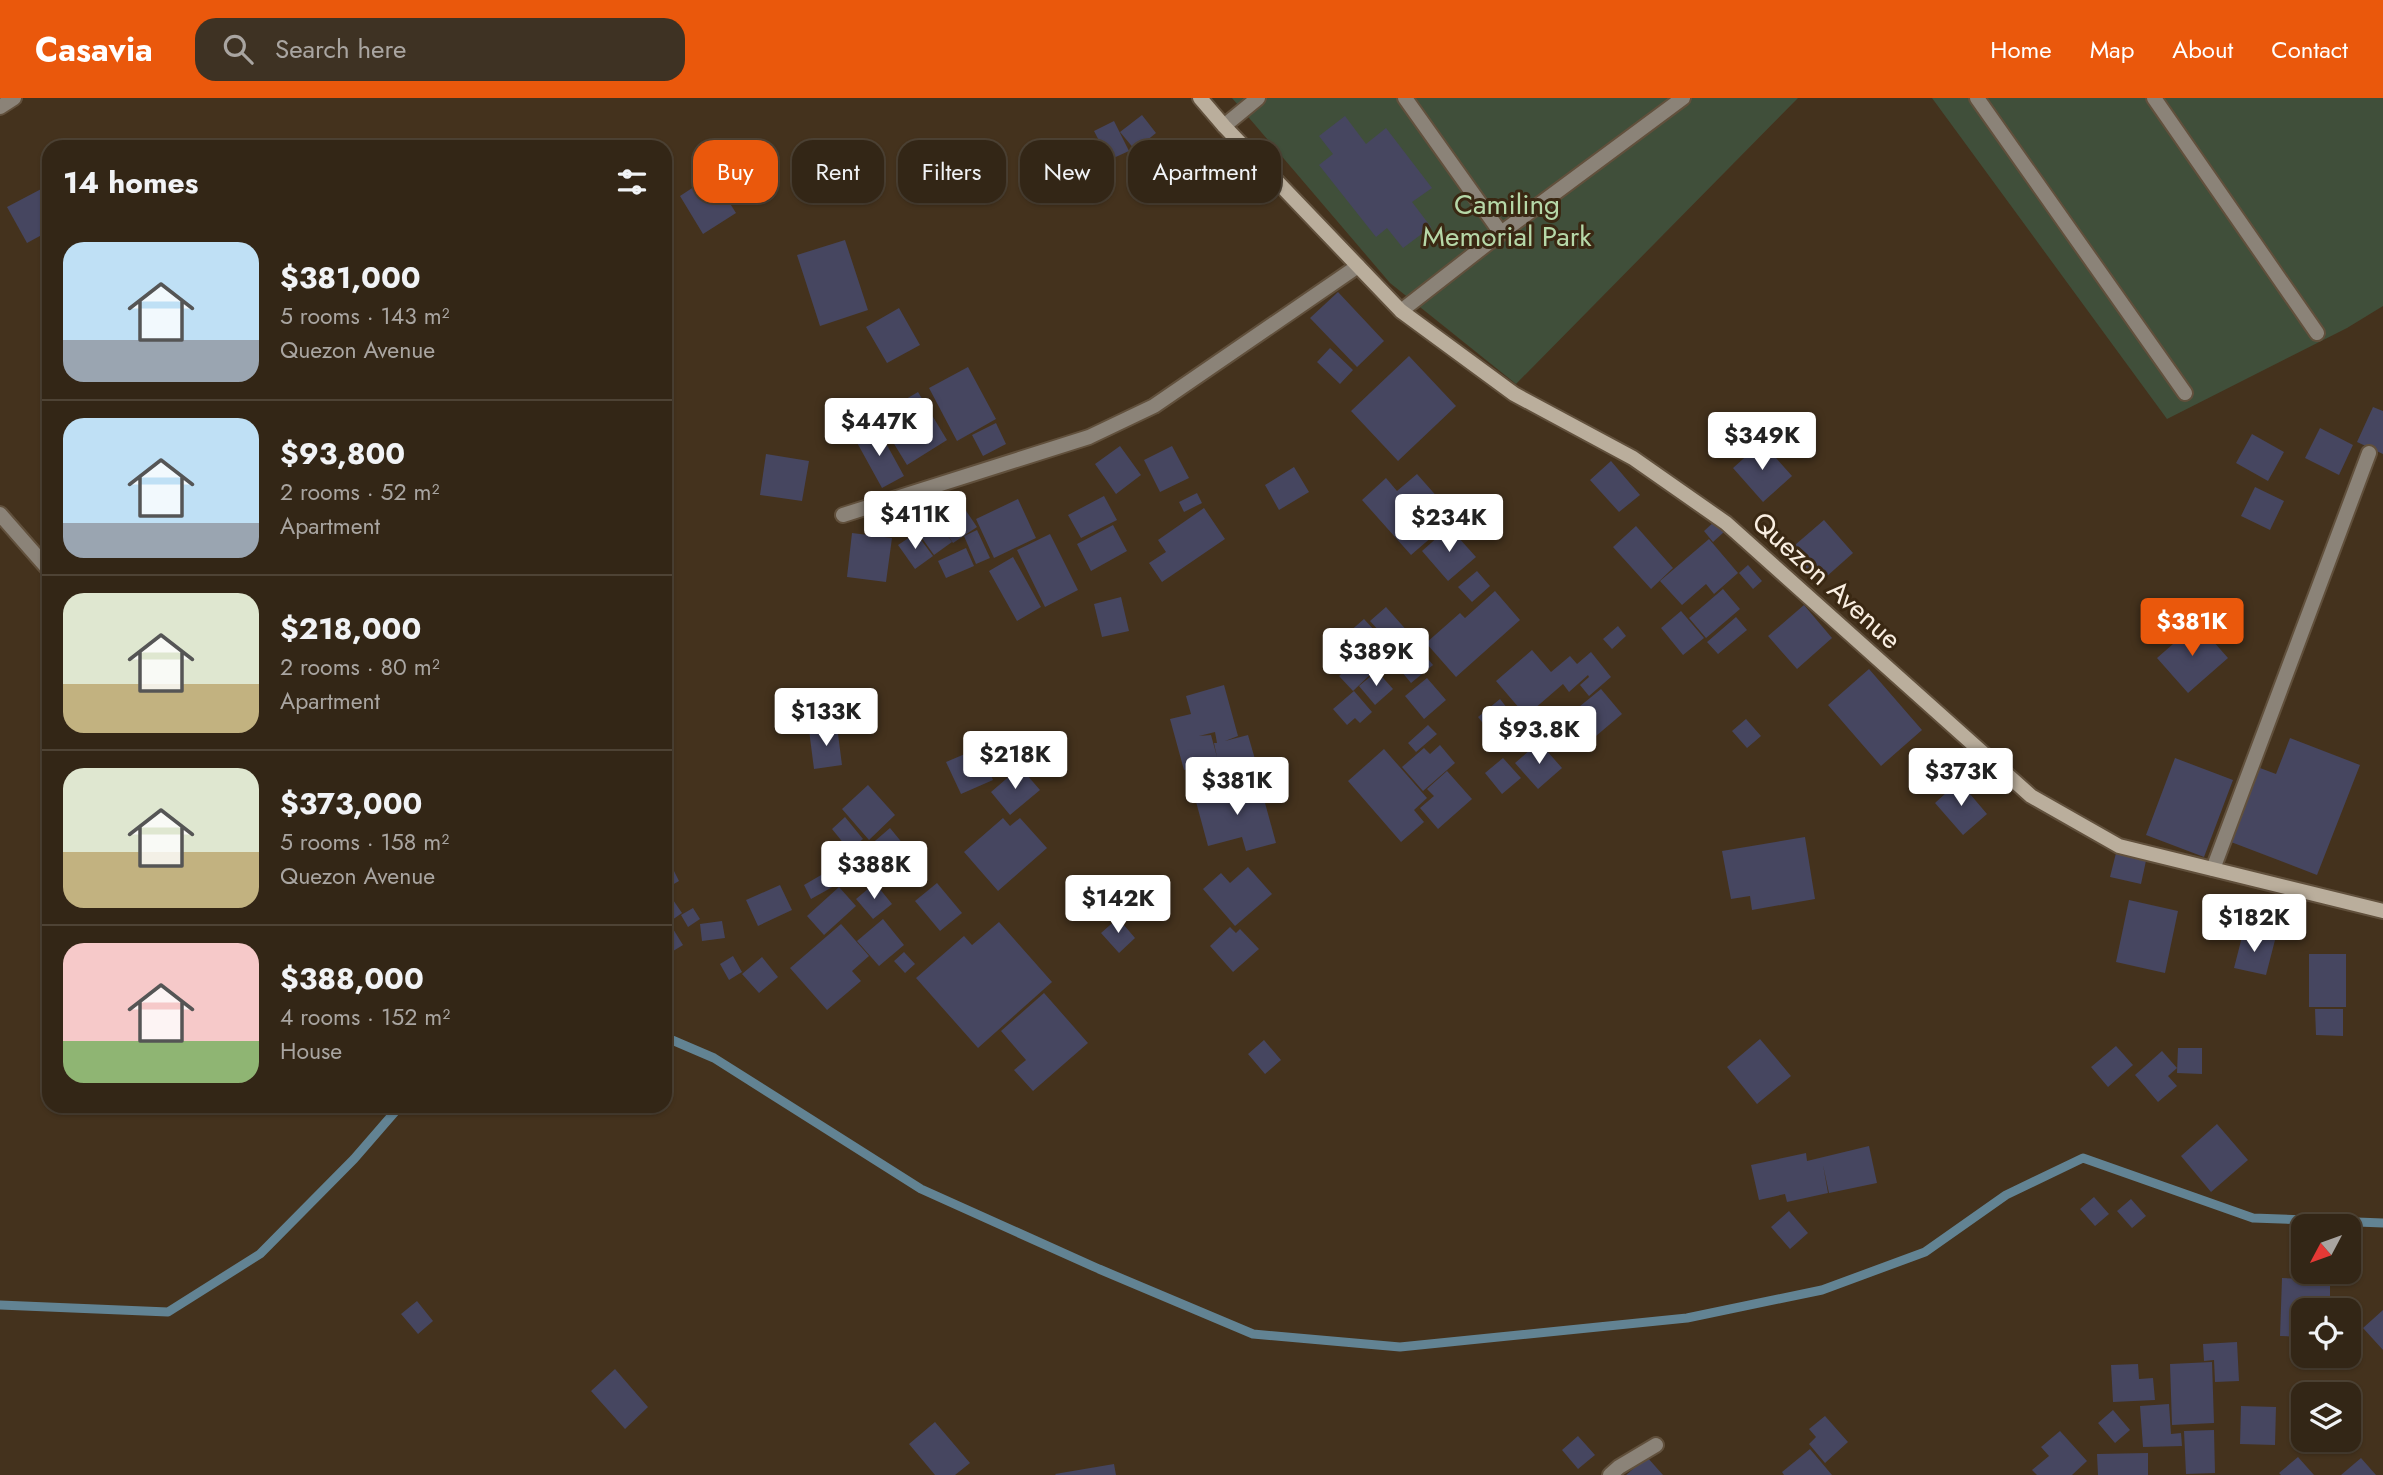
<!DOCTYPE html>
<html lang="en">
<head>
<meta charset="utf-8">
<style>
  :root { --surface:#332616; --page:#3e3223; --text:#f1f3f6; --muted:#a9a5a1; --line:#4e4335; --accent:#ea580c }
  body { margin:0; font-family:Jost,sans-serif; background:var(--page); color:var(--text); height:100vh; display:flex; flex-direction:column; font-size:26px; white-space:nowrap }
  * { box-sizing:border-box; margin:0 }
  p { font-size:23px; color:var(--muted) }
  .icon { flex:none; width:38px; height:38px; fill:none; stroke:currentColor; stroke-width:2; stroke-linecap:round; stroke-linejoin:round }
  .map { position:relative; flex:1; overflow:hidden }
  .drawer { position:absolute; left:42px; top:42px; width:630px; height:973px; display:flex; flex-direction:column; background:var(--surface); border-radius:21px; box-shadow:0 2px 5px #0004,0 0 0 2px var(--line) }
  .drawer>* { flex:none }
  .banner { position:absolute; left:693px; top:42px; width:665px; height:63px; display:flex; gap:14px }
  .needle { width:46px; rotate:229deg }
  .buttons { position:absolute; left:2291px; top:1116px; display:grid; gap:14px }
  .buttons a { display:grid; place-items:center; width:70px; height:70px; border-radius:14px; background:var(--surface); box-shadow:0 2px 5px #0004,0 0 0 2px var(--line); font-size:35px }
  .price { position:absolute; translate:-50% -60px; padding:0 16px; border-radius:7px; background:#fff; color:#222; font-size:23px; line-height:46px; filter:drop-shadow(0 2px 4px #0008) }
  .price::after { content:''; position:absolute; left:50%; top:42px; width:21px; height:16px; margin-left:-10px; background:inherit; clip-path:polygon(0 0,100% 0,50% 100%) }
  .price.active { background:var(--accent); color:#fff }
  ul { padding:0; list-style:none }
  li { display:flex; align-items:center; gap:21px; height:175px; padding:0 21px }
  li+li { border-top:2px solid var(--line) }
  li span { display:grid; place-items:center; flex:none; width:196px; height:140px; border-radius:21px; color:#555 }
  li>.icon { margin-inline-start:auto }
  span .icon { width:84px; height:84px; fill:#fffc; stroke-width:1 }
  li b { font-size:30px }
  h2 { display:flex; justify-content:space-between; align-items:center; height:84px; padding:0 21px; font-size:30px }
  .chip { padding:0 24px; border-radius:21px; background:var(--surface); box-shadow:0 2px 5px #0004,0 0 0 2px var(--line); font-size:24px; line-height:63px }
  .chip.active { background:var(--accent); color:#fff }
  header { display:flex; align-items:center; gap:42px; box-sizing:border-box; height:98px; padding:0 35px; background:var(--accent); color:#fff }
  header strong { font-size:33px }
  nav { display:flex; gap:38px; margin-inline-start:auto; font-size:24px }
  .search { width:490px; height:63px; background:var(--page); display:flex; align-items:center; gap:18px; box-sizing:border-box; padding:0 24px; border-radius:21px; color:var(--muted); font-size:26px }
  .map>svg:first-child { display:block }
  .green { fill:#404f3a }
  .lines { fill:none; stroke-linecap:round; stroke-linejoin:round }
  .stream { stroke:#628393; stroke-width:9 }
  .building { fill:#464660; fill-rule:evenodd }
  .lane-casing { stroke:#61503c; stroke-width:18 }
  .street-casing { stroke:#61503c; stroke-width:18 }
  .secondary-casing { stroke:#61503c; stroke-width:18 }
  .lane { stroke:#8b8378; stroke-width:14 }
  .street { stroke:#8b8378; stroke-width:14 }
  .secondary { stroke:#baae9c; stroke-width:14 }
  .labels { text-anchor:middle; stroke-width:6; stroke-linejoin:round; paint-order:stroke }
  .park-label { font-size:28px; fill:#b6d8a8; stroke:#3a2813 }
  .street-label { font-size:28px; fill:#f9eee1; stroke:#3a2813 }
</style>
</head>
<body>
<header>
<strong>Casavia</strong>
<div class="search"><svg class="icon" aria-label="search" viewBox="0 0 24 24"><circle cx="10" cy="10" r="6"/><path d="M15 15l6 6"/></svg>Search here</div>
<nav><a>Home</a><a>Map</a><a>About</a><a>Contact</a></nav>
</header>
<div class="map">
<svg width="2383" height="1377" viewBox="0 0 2383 1377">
  <rect width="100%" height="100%" fill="#44321d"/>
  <!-- green -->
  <path class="green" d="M1232 0H1798L1516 286 1390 185Z
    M1932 0H2383V208L2347 230 2167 321Z"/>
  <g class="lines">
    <!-- stream -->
    <path class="stream" d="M665 939 714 960 921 1091 1099 1171 1253 1236 1400 1249 1687 1220 1822 1192 1925 1154 2006 1097 2083 1060 2253 1120 2383 1125
      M0 1207 168 1214 260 1156 354 1061 400 1008"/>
  </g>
  <!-- building -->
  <path class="building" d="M1142 17 1156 35 1135 52 1120 34Z
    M1345 18 1366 46 1386 30 1432 90 1412 104 1431 129 1403 150 1387 130 1376 139 1319 67 1333 56 1319 38Z
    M1114 23 1129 53 1109 62 1094 33Z
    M1084 46 1096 63 1042 102 1020 71 1050 49 1060 63Z
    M712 77 736 115 703 136 680 98Z
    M45 89 49 96V133L27 145 7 109Z
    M845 142 868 212 820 228 797 157Z
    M49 184V202L40 193Z
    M1338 194 1384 243 1357 269 1310 220Z
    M899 210 920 247 887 265 866 229Z
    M1330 250 1353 272 1340 286 1317 264Z
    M1409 258 1456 308 1398 363 1351 313Z
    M968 269 996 321 957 343 929 290Z
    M918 294 947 342 907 367 877 318Z
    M2373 309 2383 313V356L2357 344Z
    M996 325 1006 346 983 358 972 337Z
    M877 329 904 378 882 390 855 341Z
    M2320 330 2353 347 2339 377 2305 360Z
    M2252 336 2284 354 2268 383 2236 365Z
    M1762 344 1792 378 1763 404 1733 370Z
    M1120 348 1141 377 1116 396 1095 366Z
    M1172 348 1189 380 1160 394 1144 362Z
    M766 356 809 363 802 403 760 397Z
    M1611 363 1640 397 1619 414 1590 382Z
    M1294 369 1309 394 1279 412 1265 387Z
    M1417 376 1455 419 1411 457 1362 402 1386 380 1397 393Z
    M2255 389 2284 403 2270 432 2241 418Z
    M1197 395 1202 405 1184 414 1179 404Z
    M956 398 977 429 953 445 932 414Z
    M1104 398 1117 422 1081 440 1068 417Z
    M1018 401 1036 440 994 460 976 421Z
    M1204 410 1225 441 1162 484 1149 465 1166 454 1158 442Z
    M930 413 952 444 934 457 912 426Z
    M1824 422 1853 455 1817 487 1788 453Z
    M1715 423 1724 434 1713 444 1704 433Z
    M1113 427 1127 453 1091 473 1077 446Z
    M1636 428 1673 470 1651 491 1613 449Z
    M1449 429 1476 459 1448 483 1422 453Z
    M977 432 990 460 976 466 964 438Z
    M852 435 892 440 886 484 847 479Z
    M916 435 933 458 915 471 898 447Z
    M1050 436 1078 492 1045 509 1017 452Z
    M1709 441 1738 475 1714 496 1706 486 1682 507 1660 483Z
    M966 450 974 468 946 480 938 463Z
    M1013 459 1041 509 1017 523 989 473Z
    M1748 467 1762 483 1753 491 1739 475Z
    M1477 473 1490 488 1472 504 1458 489Z
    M1723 491 1740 511 1706 540 1689 520Z
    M1495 493 1520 522 1456 579 1426 545 1460 515 1465 520Z
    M1121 499 1129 533 1102 539 1094 506Z
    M1804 507 1832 540 1797 571 1768 538Z
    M1386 509 1409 535 1374 565 1361 550 1380 534 1370 523Z
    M1681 513 1704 540 1683 557 1661 530Z
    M1736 519 1747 532 1718 556 1707 544Z
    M1364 521 1375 533 1359 547 1348 535Z
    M2197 525 2228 560 2188 595 2157 560Z
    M1618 528 1626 538 1612 551 1603 541Z
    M1414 544 1433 567 1411 585 1392 562Z
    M1354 546 1376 571 1353 593 1339 578 1349 569 1340 558Z
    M1532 552 1551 574 1570 558 1577 566 1591 554 1611 579 1589 598 1580 587 1589 579 1588 577 1569 594 1563 586 1526 618 1496 583Z
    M1869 571 1922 632 1881 668 1828 607Z
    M1377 573 1393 591 1375 607 1359 588Z
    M1427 580 1446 602 1424 621 1405 598Z
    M1224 587 1238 638 1225 643 1248 637 1257 668 1223 677 1219 663 1184 672 1170 621 1191 616 1186 598ZM1215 634 1217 645H1214L1217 659 1211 637 1199 638Z
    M1601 591 1622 616 1596 638 1574 613Z
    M1354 593 1372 614 1360 625 1355 620 1347 627 1333 611Z
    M1500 601 1518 624 1496 642 1478 619Z
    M1746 621 1761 638 1747 650 1732 633Z
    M1428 627 1437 636 1416 654 1408 645Z
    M837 628 842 667 814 671 809 632Z
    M2290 640 2360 667 2317 777 2231 744 2260 670 2276 676Z
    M1539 644 1562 670 1538 691 1515 665Z
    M1440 647 1455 665 1423 693 1402 669 1424 650 1430 656Z
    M979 650 993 682 961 696 946 664Z
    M1384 651 1427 700 1414 712 1424 724 1401 744 1348 683Z
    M1928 658 1938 670 1922 684 1912 671Z
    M1503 660 1521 680 1502 696 1485 675Z
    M2175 660 2233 682 2204 759 2146 737Z
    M1217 667 1222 686 1196 693 1191 674Z
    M1020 669 1040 692 1010 717 991 694Z
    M1447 673 1472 701 1438 731 1420 710 1434 698 1427 691Z
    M1259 683 1276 745 1246 753 1242 739 1208 748 1195 700Z
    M1959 683 1987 716 1963 737 1935 705Z
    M868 687 895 717 869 742 842 711Z
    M845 719 863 741 849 752 832 731Z
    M1003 720 1010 728 1020 720 1047 750 998 793 964 754Z
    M890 730 913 758 884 782 861 755Z
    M1805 739 1815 801 1752 812 1750 798 1731 801 1722 753Z
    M2117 751 2147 758 2141 786 2110 779Z
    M668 761 679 783 665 791V763Z
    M1248 769 1272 796 1235 828 1203 791 1221 775 1230 785Z
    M828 773 836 787 811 801 804 787Z
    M875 785 892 806 873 821 856 801Z
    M937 785 962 815 940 833 915 803Z
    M780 787 792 812 758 828 746 802Z
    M839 789 856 808 824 837 807 818Z
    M667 793 682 815 665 827V795Z
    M2129 802 2178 813 2165 875 2116 864Z
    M693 810 700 821 688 829 681 817Z
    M1118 820 1135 840 1119 855 1101 835Z
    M883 821 904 847 879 868 857 843Z
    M722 823 725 840 702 843 700 826Z
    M999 824 1052 884 978 950 916 880 964 838 972 847Z
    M670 826 683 847 665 858V830Z
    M841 826 869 858 852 873 861 883 827 912 790 870Z
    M1230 829 1236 835 1240 831 1259 851 1233 874 1210 848Z
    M2243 835 2275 842 2266 877 2234 870Z
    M904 854 915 866 905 875 894 863Z
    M2309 856H2346V909H2309Z
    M733 858 742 874 729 882 720 866Z
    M762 859 778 879 759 895 742 876Z
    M1044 895 1088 945 1033 993 1014 972 1026 962 1001 933Z
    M2315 911H2343V938L2316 937Z
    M1760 941 1791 978 1757 1006 1727 969Z
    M1264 942 1281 962 1265 976 1248 956Z
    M2116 948 2133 967 2108 989 2091 969Z
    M2178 950H2202V976L2177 975Z
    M2162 953 2177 970 2168 978 2177 988 2158 1004 2135 977Z
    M2217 1026 2248 1062 2211 1094 2181 1058Z
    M1869 1048 1877 1085 1829 1095 1823 1067 1828 1095 1787 1104 1785 1096 1759 1102 1751 1067 1806 1055 1807 1063Z
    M2094 1099 2109 1116 2095 1128 2080 1111Z
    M2131 1101 2146 1118 2132 1130 2117 1113Z
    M1789 1113 1808 1135 1790 1151 1771 1129Z
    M2282 1180 2330 1182V1213H2303V1239L2280 1238Z
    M417 1203 433 1223 418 1236 401 1216Z
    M2383 1212V1252L2363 1230Z
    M2237 1244 2239 1283 2215 1284 2214 1262 2204 1263 2203 1246Z
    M2212 1264 2214 1325 2172 1327 2170 1266Z
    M2138 1266 2139 1281 2153 1280 2155 1302 2113 1304 2111 1267Z
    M615 1271 648 1309 625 1331 591 1293Z
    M2169 1306 2171 1336 2181 1335 2182 1348 2143 1349 2140 1308Z
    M2241 1308 2276 1309 2275 1347 2240 1346Z
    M2113 1312 2130 1332 2115 1345 2098 1325Z
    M1825 1318 1848 1344 1825 1365 1809 1346 1816 1339 1809 1331Z
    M935 1324 970 1365 955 1377H935L909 1346Z
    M2214 1332 2215 1375 2186 1376 2184 1333Z
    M2060 1333 2087 1363 2072 1377H2037L2032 1372 2049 1358 2041 1349Z
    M1578 1338 1595 1357 1578 1371 1562 1352Z
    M1810 1351 1832 1377H1784L1782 1374Z
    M2148 1355V1377H2098L2097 1356Z
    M1647 1359 1663 1377H1626Z
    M2298 1359 2314 1377H2281L2279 1375Z
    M2361 1360 2376 1377H2341Z
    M1114 1366 1116 1377H1056L1055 1376Z"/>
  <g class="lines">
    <!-- lane casing -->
    <g class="lane-casing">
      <path id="lane" d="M1405 0 1501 135
        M1977 0 2185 295
        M2154 0 2317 235
        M1224 28 1258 0
        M1401 213 1501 135 1683 0
        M2213 771 2369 355"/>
    </g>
    <!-- street casing -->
    <g class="street-casing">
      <path id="street" d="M0 9 14 0
        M0 416 49 472
        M843 417 1089 339 1154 308 1358 168
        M1610 1377 1619 1369 1656 1347"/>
    </g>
    <!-- secondary casing -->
    <g class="secondary-casing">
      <path id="secondary" d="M1200 0 1224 28 1401 213 1514 296 1633 360 1726 425 2031 698 2119 748 2383 813"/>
    </g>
    <!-- lane -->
    <use href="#lane" class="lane"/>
    <!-- street -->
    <use href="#street" class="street"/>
    <!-- secondary -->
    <use href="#secondary" class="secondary"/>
  </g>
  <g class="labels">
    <!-- park labels -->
    <g class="park-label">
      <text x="1507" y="116">Camiling<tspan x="1507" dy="32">Memorial Park</tspan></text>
    </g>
    <!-- street labels -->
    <g class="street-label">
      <text transform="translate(1827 482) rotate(42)" y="10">Quezon Avenue</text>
    </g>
  </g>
</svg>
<div class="buttons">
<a><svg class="needle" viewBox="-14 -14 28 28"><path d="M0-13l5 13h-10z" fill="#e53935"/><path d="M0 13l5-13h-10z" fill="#a9a5a1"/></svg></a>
<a><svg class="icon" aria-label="locate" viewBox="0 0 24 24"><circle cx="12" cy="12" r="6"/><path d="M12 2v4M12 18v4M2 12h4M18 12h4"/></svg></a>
<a><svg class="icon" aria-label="layers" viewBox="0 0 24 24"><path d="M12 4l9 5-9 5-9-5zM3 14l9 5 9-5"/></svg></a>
</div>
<b class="price" style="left:879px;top:360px">$447K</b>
<b class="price" style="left:1762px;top:374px">$349K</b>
<b class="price" style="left:915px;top:453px">$411K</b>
<b class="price" style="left:1449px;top:456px">$234K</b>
<b class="price active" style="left:2192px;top:560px">$381K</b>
<b class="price" style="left:1376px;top:590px">$389K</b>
<b class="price" style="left:826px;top:650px">$133K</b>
<b class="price" style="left:1539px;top:668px">$93.8K</b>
<b class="price" style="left:1015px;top:693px">$218K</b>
<b class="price" style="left:1961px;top:710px">$373K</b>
<b class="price" style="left:1237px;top:719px">$381K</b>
<b class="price" style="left:874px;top:803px">$388K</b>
<b class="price" style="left:1118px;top:837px">$142K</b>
<b class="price" style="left:2254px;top:856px">$182K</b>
<div class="banner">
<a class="chip active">Buy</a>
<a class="chip">Rent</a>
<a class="chip">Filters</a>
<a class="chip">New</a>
<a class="chip">Apartment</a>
</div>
<section class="drawer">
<h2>14 homes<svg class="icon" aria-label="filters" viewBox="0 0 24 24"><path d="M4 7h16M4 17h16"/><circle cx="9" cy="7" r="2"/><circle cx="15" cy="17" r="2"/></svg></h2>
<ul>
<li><span style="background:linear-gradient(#bfe0f5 70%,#9aa5b1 0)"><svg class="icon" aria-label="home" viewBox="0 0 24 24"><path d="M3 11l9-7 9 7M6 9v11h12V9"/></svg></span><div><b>$381,000</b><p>5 rooms · 143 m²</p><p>Quezon Avenue</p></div></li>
<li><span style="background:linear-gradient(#bfe0f5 75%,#9aa5b1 0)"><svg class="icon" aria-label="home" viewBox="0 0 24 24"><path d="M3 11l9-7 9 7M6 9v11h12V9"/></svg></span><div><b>$93,800</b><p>2 rooms · 52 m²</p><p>Apartment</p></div></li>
<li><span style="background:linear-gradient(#dfe7d0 65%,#c2b280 0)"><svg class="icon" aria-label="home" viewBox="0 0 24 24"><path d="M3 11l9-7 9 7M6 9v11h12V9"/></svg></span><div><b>$218,000</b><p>2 rooms · 80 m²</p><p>Apartment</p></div></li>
<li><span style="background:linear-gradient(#dfe7d0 60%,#c2b280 0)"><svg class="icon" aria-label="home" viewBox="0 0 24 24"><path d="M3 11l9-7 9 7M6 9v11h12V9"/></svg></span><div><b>$373,000</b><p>5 rooms · 158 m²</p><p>Quezon Avenue</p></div></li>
<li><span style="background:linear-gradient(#f6c9c9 70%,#8fb573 0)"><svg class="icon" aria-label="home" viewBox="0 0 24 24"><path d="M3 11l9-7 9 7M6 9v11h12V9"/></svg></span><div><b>$388,000</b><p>4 rooms · 152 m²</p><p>House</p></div></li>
</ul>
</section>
</div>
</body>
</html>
